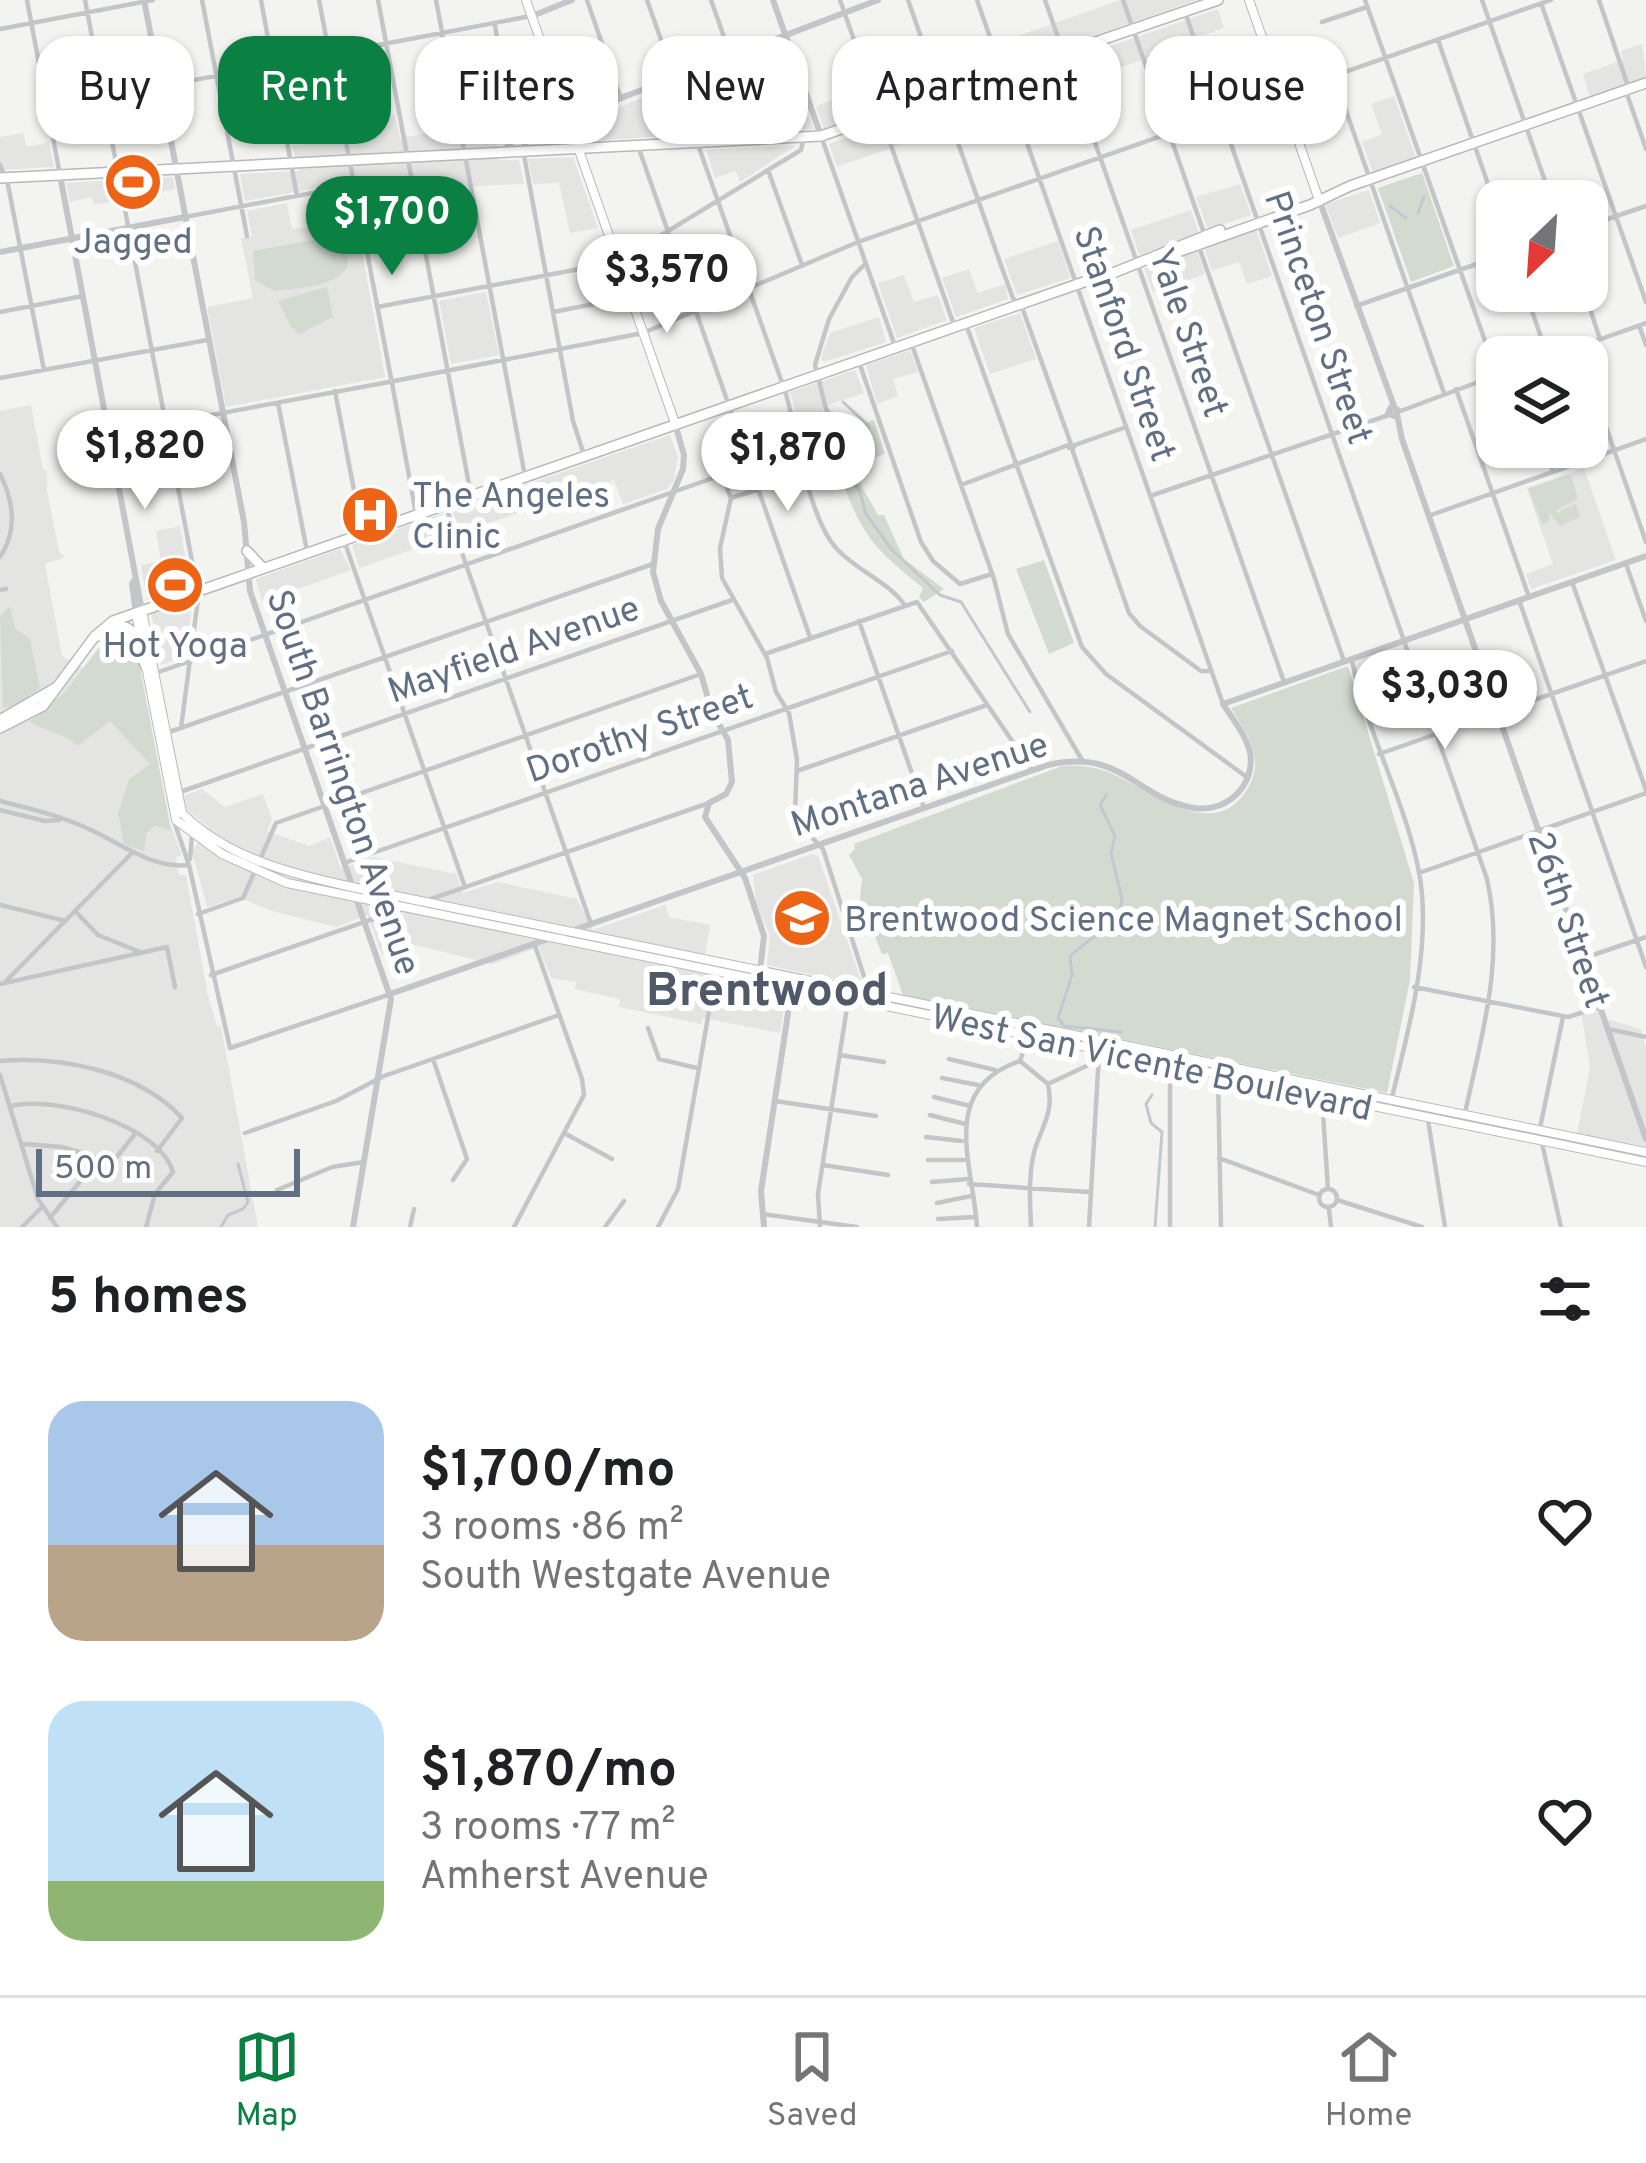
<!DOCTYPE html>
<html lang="en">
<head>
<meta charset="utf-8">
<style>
  :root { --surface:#fff; --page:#f6f6f6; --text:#202124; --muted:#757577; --line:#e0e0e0; --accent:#0b8043 }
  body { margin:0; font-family:Overpass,sans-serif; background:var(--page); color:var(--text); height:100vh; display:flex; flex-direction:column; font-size:45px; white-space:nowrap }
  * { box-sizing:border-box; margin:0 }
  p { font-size:39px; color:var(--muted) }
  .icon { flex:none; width:66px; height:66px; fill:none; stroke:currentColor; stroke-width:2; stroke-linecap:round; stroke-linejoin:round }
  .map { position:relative; height:1227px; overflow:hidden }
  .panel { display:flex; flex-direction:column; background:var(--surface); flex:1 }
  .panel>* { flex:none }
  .banner { position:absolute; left:36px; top:36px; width:1575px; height:108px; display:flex; gap:24px }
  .needle { width:78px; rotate:205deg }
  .buttons { position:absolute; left:1476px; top:180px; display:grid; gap:24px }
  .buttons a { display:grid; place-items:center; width:132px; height:132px; border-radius:24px; background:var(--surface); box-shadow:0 3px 9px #0004; font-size:60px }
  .scale { position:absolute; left:36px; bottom:30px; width:264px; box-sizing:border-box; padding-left:12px; border:6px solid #616f82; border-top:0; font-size:33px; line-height:42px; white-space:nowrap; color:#616f82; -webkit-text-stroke:9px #fff; paint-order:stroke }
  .price { position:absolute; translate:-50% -102px; padding:0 27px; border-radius:42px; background:#fff; color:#222; font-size:39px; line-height:78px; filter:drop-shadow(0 3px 6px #0008) }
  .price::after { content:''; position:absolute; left:50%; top:72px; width:36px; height:27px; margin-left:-18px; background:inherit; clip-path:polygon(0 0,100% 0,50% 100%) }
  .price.current { background:var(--accent); color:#fff }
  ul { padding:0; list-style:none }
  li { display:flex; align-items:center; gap:36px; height:300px; padding:0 48px }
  li span { display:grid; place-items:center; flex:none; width:336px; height:240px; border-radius:36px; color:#555 }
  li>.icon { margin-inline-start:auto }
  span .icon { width:144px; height:144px; fill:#fffc; stroke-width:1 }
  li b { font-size:51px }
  h2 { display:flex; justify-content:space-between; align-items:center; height:144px; padding:0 48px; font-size:51px }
  .tag { padding:0 42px; border-radius:36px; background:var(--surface); box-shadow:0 3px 9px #0004; font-size:42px; line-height:108px }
  .tag.current { background:var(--accent); color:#fff }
  .menu { display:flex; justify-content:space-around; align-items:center; height:168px; border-top:3px solid var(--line); background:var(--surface); font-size:33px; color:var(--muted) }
  .menu a { display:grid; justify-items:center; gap:6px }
  .menu .current { color:var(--accent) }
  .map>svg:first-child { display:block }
  .built { fill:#e4e4e3 }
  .green { fill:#d3dbd0 }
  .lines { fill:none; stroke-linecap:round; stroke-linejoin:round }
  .stream { stroke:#c0c9d0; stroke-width:3 }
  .secondary-casing { stroke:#b7babf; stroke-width:10 }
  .primary-casing { stroke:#b5b8bc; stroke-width:12 }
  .minor { stroke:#c3c5c9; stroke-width:4.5 }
  .tertiary { stroke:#c3c5c9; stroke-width:6 }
  .secondary { stroke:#fff; stroke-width:8 }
  .primary { stroke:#fff; stroke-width:9 }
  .labels { text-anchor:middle; stroke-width:12; stroke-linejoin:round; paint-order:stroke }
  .poi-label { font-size:36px; fill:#616f82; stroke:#fff }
  .street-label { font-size:36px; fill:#616f82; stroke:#fff }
  .district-label { font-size:48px; font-weight:bold; fill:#4f5967; stroke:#fff }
</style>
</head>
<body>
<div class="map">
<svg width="1646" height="1227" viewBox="0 0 1646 1227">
  <rect width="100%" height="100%" fill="#f3f4ef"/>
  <!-- built -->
  <path class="built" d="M1121 0H1197L824 129 816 106 909 73 907 63 933 54 937 64Z
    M1218 9 1224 28 1191 39V43L980 116 972 94Z
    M1642 44 1646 77 1590 97 1583 74 1623 60 1621 51Z
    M672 85 690 135 583 141 579 124Z
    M774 91 779 106 805 105 814 129 699 135 689 104 713 95 717 104 748 92 751 99Z
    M1394 96 1416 158 1373 173 1362 142 1382 134 1371 104Z
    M940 105 948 128 837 167 829 144Z
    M395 115 400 138 465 126 464 118 508 116 512 137 497 145 498 160H519L524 184 409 189 410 198 388 201 386 190 360 191 357 181 245 201 240 174 299 171 292 145 319 143 318 126Z
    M23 133 27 147 49 142 54 167 0 170V137Z
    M795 146 740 182 736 171 715 178 706 150Z
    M573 157 598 228 570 233 559 183 533 184 528 159Z
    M173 177 175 189 94 205 91 197 70 202 66 183Z
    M1240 184 1251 215 1208 229 1196 197Z
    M1369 190 1380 223 1338 238 1325 204Z
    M287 203 292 229 336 222 340 238 359 235 385 377 226 407 207 307 253 298 241 238 252 236 247 211Z
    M1191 210 1199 233 1139 255 1131 230Z
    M1256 229 1272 276 1247 284 1239 262 1212 271 1204 247Z
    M1058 241 1070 278 1017 295 1004 259Z
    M1196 249 1205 274 1153 293 1144 268Z
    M969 269 978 293 1005 284 1008 299 956 317 942 278Z
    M904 275 914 302 938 295 947 320 897 338 878 283Z
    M486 292 499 355 451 364 439 301Z
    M1020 313 1036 359 990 374 974 328Z
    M879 317 886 342 824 362 821 358 830 333Z
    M910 350 918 372 893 379 898 396 877 404 866 365Z
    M855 370 864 393 822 407 825 416 799 425 790 392Z
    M31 405 43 470H47V491L59 551 65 557 45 564 62 656 83 668 104 641 115 635 131 641 133 652H137L170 824 182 855 176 857 179 875H186L208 996 217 1026H221L258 1227H0V411Z
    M670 435 678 457 674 480 667 489 623 504 614 480 460 533 452 510Z
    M1584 468 1616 560 1531 589 1526 574 1553 564 1527 488Z
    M441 514 451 536 359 568 352 545Z
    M180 526 190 584 147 600 141 565 161 561 156 531Z
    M340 549 351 570 262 602 256 579Z
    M186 601 192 605 185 657 161 665 151 612Z
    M202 789 225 807 263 794 272 819 267 831 309 846 330 837 341 869 374 857 456 874 463 893 498 882 577 899 593 930 665 905 669 917 710 925 702 973 786 992 780 1033 703 1018 701 1024 619 1007 620 999 575 989 576 982 551 978 539 947 493 964 410 944 382 955 367 915 337 927 272 911 238 897 207 907 192 851 209 828 187 810 184 796Z
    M812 854 818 856 863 986 767 965 770 936 756 902 753 875Z
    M1596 1006 1602 1022 1611 1020 1641 1029 1646 1049V1146L1577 1134 1590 1067 1581 1011Z"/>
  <!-- green -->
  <path class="green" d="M1422 173 1454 266 1411 282 1378 188Z
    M339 235C341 242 345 247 347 254 356 287 294 288 274 291L255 280 253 251Z
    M327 287 333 317 299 334 291 327 278 301Z
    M874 420 885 454 851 467 878 515H884L904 559 944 589 924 602 919 597 923 588C870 545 864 538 839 474L827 478 824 472 844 449V430Z
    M1567 475 1571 476 1578 499 1556 510 1558 513 1569 506 1572 512 1571 506 1576 504 1580 517 1560 526 1548 511 1550 521 1542 524 1528 489Z
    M1044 560 1074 643 1049 654 1016 569Z
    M10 606 15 628 30 639 40 688 13 707 3 708 0 616Z
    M115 635 131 641 133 652H137L171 831 155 825 146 834 144 851 124 844 118 813 129 780 150 764 110 721 78 746C65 733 45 731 29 722L65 692 104 641Z
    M1348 666 1414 883 1410 980 1387 1093 903 995 888 953 882 954 860 899 862 879 849 855 855 849 854 844 1062 766C1079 765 1092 766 1108 772 1150 789 1216 847 1249 786 1265 757 1246 733 1231 708Z"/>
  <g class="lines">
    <!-- stream -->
    <path class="stream" d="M1390 206 1406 218
      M1418 213 1424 197
      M843 402 869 426C865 442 849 444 843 464L860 492 866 514 892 550 940 595 961 602 1030 712
      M1107 794 1100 805 1115 836 1111 853 1122 899 1119 916 1070 956 1072 975 1058 1018 1064 1026 1122 1032
      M1152 1095 1146 1104 1151 1123 1162 1132 1155 1227
      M221 1227 228 1215 243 1209 248 1202 238 1164"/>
    <!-- secondary casing -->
    <g class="secondary-casing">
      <path id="secondary" d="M526 0 675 423
        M1249 0 1319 200
        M142 611 182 813C227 858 292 874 352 887L1646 1152
        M136 613 141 641
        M145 661 176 820 222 854 287 883 1646 1162"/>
    </g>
    <!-- primary casing -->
    <g class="primary-casing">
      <path id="primary" d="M0 178 821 136 1218 0
        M1168 252 1175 253 1310 205 1350 186 1646 83
        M1098 279 1220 230
        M247 551 262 567
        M95 636H104L121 626C142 630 138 651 146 667
        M0 720 57 687
        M0 728 43 706 95 636 113 621 1101 276"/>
    </g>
    <!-- minor -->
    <path class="minor" d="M27 0 60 175
      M85 0 196 582 198 599 181 728
      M202 0 247 236
      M261 0 297 196
      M319 0 391 378
      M378 0 471 495
      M436 0 525 476
      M587 0 621 99
      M647 0 786 394C798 436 808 518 837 549 857 571 886 580 904 604
      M711 0 760 139
      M840 0 954 325
      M908 0 1003 271 1013 298 1023 310 1071 444
      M977 0 1223 704
      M1045 0 1284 682
      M1123 0 1205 236
      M1365 0 1497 375
      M1482 0 1552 201
      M1599 0 1629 89
      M1541 3 1646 302
      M1186 15 1487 879C1505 959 1482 1034 1465 1113
      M1322 22 1367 7
      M495 26 516 138
      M0 29 153 0
      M1438 40 1497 210
      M1334 76 1444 393
      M1627 94 1646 149
      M47 108 531 16
      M821 136 895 346
      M638 146 810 637
      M524 155 573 421 584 455
      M0 165 8 185 44 370
      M768 170 802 265
      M185 217 354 185
      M1587 226 1646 206
      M1199 247 1344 661
      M1525 291 1548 357
      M1584 291 1600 339
      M1356 306 1497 257
      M377 307 617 262 801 150 804 137
      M0 312 83 296
      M553 312 630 297
      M967 327 1082 647 1106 674 1248 778
      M1640 328 1646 345
      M912 345 994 579 1008 634 1082 760
      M1550 357 1646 323
      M859 362 921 542 933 561 960 584 992 574
      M1587 372 1646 542
      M0 378 207 340
      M394 381 643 333 858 242 1551 0
      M392 383 416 514
      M1456 389 1529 597
      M335 391 362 532
      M278 403 307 551
      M1398 412 1497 375
      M109 434 389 382
      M1075 445 1126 427
      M1544 447 1553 472
      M1072 449 1129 613 1140 626 1201 671H1211
      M0 474C14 502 18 530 0 557
      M961 485 1071 444 1074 447 1069 448
      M1150 496 1389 415
      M731 498 720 548 722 578 767 658 776 692 789 713 797 760 795 812 802 827 823 849 870 995
      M731 498 824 468 842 444V434L826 409 815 365 829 319 852 277 865 264
      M445 504 591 924
      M1431 515 1646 439
      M342 545 346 546 465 887
      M1626 564 1646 621
      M1572 582 1646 790
      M0 590 6 589
      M1519 600 1646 967
      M859 621 924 808
      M765 654 917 602 1032 770
      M1352 661C1367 733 1406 803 1419 872 1433 948 1407 1036 1389 1109
      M153 674 716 477 724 481 731 498
      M169 732 653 564
      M1379 754 1646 661
      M797 771 987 705
      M177 793 732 600
      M0 801C31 809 62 816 91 830 122 844 152 869 189 865
      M0 810 45 821 59 820
      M174 821 189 865 230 1048 388 995
      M190 859 192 835
      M344 863 952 651
      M1419 873 1646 793
      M0 905 66 921
      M76 912 98 935 140 952
      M198 914 243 898 276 823 701 674
      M1584 958 1646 937
      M211 975 709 803
      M6 981 132 853
      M0 984 167 947 175 987
      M1414 987 1568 1017 1600 1007
      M648 1028 659 1059 697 1068
      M1608 1029 1646 1037
      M1170 1054V1227
      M840 1055 884 1062
      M433 1059 467 1159 453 1180
      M949 1059 995 1070
      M0 1061C61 1056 139 1071 182 1118L157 1151
      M1020 1061 1048 1084C1054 1112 1043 1124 1035 1149 1028 1174 1030 1202 1031 1227
      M0 1075 38 1199 57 1227
      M1218 1077 1221 1227
      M942 1078 978 1085
      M1048 1084 1097 1061
      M934 1097 970 1106
      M1322 1098 1328 1189
      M775 1101 876 1116
      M11 1106C55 1095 159 1125 173 1172L155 1194 146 1227
      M930 1115 965 1124
      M1428 1120 1445 1227
      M1540 1128 1563 1017
      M245 1133 336 1101 384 1076 559 1015
      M566 1134 612 1159
      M926 1137 962 1141
      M1541 1139 1561 1227
      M24 1144 62 1147 108 1161 115 1159 135 1134
      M1219 1158 1319 1195
      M928 1160H964
      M823 1165 888 1175
      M932 1182 968 1179
      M969 1184 1089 1192
      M1319 1198a9 9 0 1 1 18 0a9 9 0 1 1-18 0Z
      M277 1190 332 1167 364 1162
      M1337 1200 1422 1227
      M937 1203 971 1196
      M1329 1209 1331 1227
      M762 1214 857 1227
      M50 1218 92 1167 102 1161
      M938 1219 974 1217
      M22 1227 42 1207
      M410 1227 414 1209
      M514 1227 584 1095 582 1079 534 943
      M605 1227 624 1201
      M658 1227 678 1189 716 971
      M820 1227 818 1194 848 1001
      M977 1227C973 1164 938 1089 1020 1061L1029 1034
      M1089 1227 1099 1053"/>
    <!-- tertiary -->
    <path class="tertiary" d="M144 0 244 522 250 591 352 885
      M773 0 821 136
      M532 16 572 0
      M523 151 525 143 540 134
      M502 152 516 138 878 0
      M60 175 142 611
      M1320 202 1394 406
      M0 252 185 217
      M1391 407 1398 410 1394 416 1388 413Z
      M1397 414 1402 439 1646 1139
      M676 427 684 455 683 469 658 529 653 572 661 601 701 674 712 712 728 740 732 782 726 794 709 803 705 817 745 878 764 936 760 970
      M135 579 132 584 136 613
      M390 994 1048 765C1123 748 1136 799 1194 808 1227 813 1256 785 1250 752 1246 735 1232 718 1223 704L1646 556
      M353 1227 391 999 356 898
      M764 1227 761 1191 792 987"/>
    <!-- secondary -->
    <use href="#secondary" class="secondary"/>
    <!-- primary -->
    <use href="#primary" class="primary"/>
  </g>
  <!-- icons -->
  <defs>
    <g id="stadium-disc" transform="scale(3)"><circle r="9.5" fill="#ed6416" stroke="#fff"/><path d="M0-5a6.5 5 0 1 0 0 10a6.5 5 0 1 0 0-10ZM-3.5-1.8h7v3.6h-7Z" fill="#fff"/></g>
    <g id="hospital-disc" transform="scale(3)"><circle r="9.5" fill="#ed6416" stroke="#fff"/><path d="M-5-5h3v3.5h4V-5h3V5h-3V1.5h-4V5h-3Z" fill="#fff"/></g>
    <g id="school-disc" transform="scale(3)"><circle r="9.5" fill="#ed6416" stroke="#fff"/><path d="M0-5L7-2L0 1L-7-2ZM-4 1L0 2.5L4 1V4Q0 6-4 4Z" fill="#fff"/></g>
  </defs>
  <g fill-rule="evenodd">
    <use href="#stadium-disc" x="133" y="182"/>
    <use href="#hospital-disc" x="370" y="515"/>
    <use href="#stadium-disc" x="175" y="585"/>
    <use href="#school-disc" x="802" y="918"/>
  </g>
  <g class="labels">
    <!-- poi labels -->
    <g class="poi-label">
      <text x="133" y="253">Jagged</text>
      <text x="412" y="507" text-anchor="start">The Angeles<tspan x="412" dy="41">Clinic</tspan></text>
      <text x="175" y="657">Hot Yoga</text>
      <text x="844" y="931" text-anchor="start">Brentwood Science Magnet School</text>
    </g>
    <!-- street labels -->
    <g class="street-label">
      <text transform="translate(1320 317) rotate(71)" y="13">Princeton Street</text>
      <text transform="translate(1190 332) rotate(71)" y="13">Yale Street</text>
      <text transform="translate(1126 343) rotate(71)" y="13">Stanford Street</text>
      <text transform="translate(513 648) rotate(-19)" y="13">Mayfield Avenue</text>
      <text transform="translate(639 732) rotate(-19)" y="13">Dorothy Street</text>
      <text transform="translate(345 782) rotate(71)" y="13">South Barrington Avenue</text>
      <text transform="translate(919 783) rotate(-18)" y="13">Montana Avenue</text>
      <text transform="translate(1570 919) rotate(71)" y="13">26th Street</text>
      <text transform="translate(1152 1061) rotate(12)" y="13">West San Vicente Boulevard</text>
    </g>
    <!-- district labels -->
    <g class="district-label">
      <text x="767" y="1005">Brentwood</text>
    </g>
  </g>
</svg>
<div class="buttons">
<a><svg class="needle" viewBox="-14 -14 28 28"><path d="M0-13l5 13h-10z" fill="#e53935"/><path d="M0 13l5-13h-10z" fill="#757577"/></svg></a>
<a><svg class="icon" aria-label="layers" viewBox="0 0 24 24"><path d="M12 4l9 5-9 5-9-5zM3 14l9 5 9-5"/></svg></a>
</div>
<div class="scale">500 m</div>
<b class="price current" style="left:392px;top:278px">$1,700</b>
<b class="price" style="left:667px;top:336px">$3,570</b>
<b class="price" style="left:145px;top:512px">$1,820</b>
<b class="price" style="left:788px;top:514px">$1,870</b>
<b class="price" style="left:1445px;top:752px">$3,030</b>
<div class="banner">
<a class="tag">Buy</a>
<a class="tag current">Rent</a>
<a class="tag">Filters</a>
<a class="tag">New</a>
<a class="tag">Apartment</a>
<a class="tag">House</a>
</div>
</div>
<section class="panel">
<h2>5 homes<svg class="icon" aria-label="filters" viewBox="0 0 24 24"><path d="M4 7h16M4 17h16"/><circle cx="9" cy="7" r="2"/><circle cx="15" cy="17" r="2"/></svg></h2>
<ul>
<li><span style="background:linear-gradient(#a9c7e8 60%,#b9a48a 0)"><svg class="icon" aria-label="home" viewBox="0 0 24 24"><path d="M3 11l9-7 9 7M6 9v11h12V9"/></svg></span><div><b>$1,700/mo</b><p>3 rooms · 86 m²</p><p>South Westgate Avenue</p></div><svg class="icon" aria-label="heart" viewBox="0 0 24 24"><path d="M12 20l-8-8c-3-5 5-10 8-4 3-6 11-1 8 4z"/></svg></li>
<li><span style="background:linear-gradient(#bfe0f5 75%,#8fb573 0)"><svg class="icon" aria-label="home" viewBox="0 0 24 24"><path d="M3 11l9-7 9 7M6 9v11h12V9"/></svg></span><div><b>$1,870/mo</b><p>3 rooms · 77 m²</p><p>Amherst Avenue</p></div><svg class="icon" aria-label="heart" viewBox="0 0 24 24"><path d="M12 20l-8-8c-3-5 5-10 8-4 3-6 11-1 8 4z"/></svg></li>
</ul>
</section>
<nav class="menu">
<a class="current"><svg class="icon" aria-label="map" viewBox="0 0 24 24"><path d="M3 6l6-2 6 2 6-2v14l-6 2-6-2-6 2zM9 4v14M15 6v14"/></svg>Map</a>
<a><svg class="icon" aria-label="saved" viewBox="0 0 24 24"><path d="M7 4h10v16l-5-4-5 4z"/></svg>Saved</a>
<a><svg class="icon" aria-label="home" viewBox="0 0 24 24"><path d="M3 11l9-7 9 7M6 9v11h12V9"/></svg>Home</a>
</nav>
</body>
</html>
